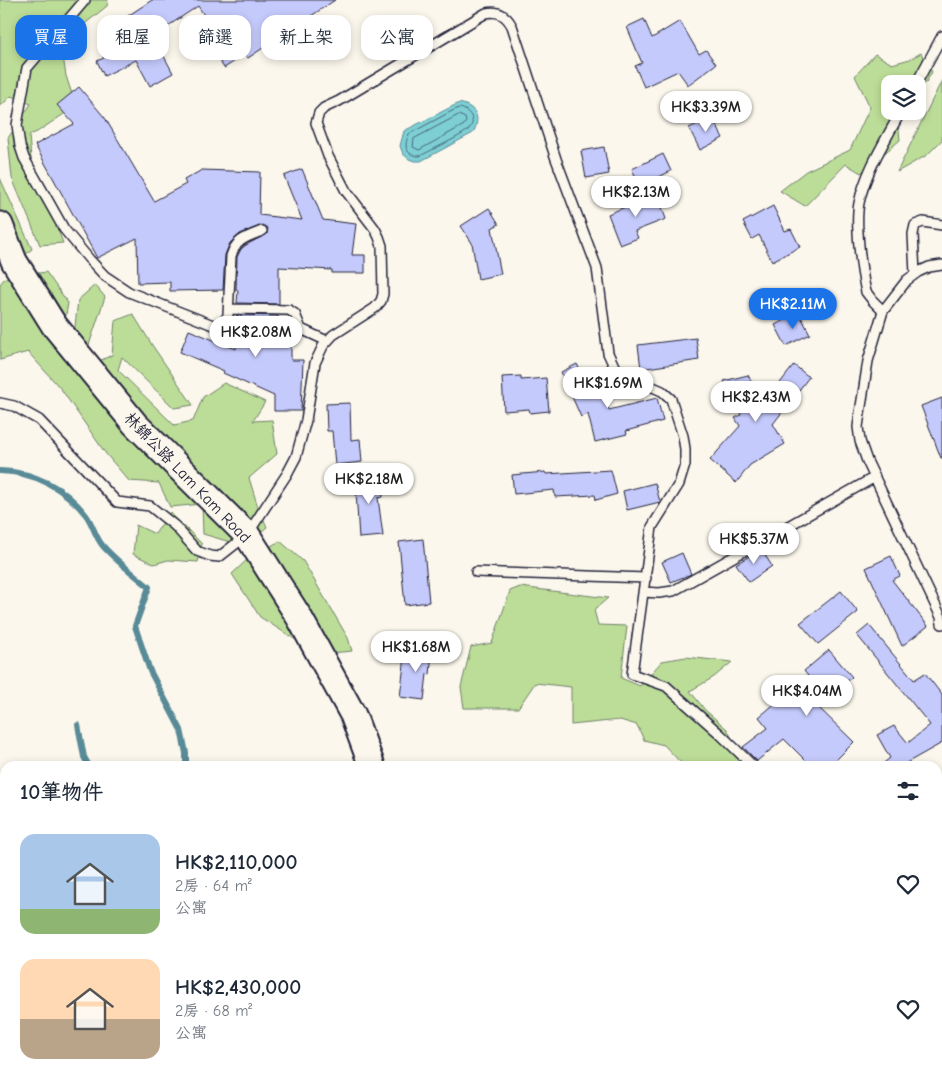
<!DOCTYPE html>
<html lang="zh-TW">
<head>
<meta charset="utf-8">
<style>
  :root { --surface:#fff; --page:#f6f6f7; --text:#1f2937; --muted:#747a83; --accent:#1a73e8 }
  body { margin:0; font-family:"Comic Neue","LXGW WenKai TC",sans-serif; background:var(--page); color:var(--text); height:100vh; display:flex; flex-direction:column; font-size:19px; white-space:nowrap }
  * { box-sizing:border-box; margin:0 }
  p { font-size:16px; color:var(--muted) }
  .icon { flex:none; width:28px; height:28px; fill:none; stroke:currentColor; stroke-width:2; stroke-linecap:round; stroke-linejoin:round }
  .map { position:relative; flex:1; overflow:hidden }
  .details { position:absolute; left:0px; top:761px; width:942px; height:321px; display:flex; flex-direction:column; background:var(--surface); border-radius:15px 15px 0 0; box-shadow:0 2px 8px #0003 }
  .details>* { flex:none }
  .guide { position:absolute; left:15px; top:15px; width:500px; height:45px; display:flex; gap:10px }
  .controls { position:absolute; left:881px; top:75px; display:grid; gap:10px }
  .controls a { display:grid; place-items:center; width:45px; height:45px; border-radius:10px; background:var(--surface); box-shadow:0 2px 8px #0003; font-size:25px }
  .price { position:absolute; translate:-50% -42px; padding:0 11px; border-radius:18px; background:#fff; color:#222; font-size:16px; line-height:32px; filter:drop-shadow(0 1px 2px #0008) }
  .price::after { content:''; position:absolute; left:50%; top:30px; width:15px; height:11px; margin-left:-8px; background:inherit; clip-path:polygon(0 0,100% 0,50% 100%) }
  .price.on { background:var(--accent); color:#fff }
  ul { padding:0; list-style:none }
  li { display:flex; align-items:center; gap:15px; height:125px; padding:0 20px }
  li span { display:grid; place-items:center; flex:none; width:140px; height:100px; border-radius:15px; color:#555 }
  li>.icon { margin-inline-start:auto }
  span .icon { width:60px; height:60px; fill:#fffc; stroke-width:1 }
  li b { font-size:21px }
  h2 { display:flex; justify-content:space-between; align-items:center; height:60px; padding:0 20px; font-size:21px }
  .chip { padding:0 18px; border-radius:15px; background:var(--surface); box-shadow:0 2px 8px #0003; font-size:18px; line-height:45px }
  .chip.on { background:var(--accent); color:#fff }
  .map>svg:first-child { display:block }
  .green { fill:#bcdd97; stroke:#6f8069 }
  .water { fill:#7dcfd4; stroke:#598a97 }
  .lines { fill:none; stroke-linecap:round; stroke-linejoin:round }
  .shore { stroke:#466778; stroke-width:1 }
  .stream { stroke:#598a97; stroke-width:6 }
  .building { fill:#c5cafc; stroke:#22223b }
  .lane-casing { stroke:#22223b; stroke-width:12 }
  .secondary-casing { stroke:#22223b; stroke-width:29 }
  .lane { stroke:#fbf7ec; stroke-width:9 }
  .secondary { stroke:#fbf7ec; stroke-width:25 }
  .labels { text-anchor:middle; stroke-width:4; stroke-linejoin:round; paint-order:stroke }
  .street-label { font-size:16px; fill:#22223b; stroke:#fbf7ec }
</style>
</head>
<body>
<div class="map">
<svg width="942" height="1082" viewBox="0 0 942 1082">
  <rect width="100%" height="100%" fill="#fbf7ec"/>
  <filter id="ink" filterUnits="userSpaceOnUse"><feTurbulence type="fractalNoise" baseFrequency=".02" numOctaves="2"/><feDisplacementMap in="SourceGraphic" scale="10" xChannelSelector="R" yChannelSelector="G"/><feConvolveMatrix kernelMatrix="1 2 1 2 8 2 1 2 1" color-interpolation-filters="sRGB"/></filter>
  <g filter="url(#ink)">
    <!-- green -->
    <path class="green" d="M0 0H108L107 6 61 43 66 76 76 106 37 132 29 135 31 159 63 243 40 245 12 178 8 138 31 104 11 96 0 107Z
      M921 53 932 72 925 84 918 88V84H890V111H897L900 140 861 173 846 164 805 206 780 191 806 171 850 150 870 107 855 76 875 54 892 64 910 59Z
      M942 80V140L927 155 897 172Z
      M0 178 32 249 20 259 0 252Z
      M46 272 68 303 64 327 74 335 78 300 95 285 105 297 87 351 97 362 112 355 115 321 133 314 152 345 193 405 174 408 122 357 118 370 174 425 193 421 203 397 224 383 265 402 253 421 272 420 277 454 249 478 257 504 267 527 244 546 203 534 202 504 170 507 159 483 129 481 106 454 61 389 28 352 0 360V284L5 278Z
      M170 512 202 544 198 562 168 560 154 564 133 554 136 525 155 534Z
      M280 541 303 561 348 638 352 651 331 653 307 647 260 617 232 574 249 558Z
      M520 587 608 598 594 610 598 625 627 626 621 678 640 686 662 661 686 657 732 662 714 677 690 691 705 710 727 729 746 766H679L682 764 664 745 644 740 637 725 620 720 571 725V687L535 683 518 708H464L461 687 471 647 492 643 510 591Z
      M5 842V917L0 915V843Z
      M105 1078H242V1082H108Z
      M344 1078H448L438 1082H344Z
      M455 1078H498V1082H456Z
      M505 1078H556V1079L547 1082H506Z"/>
    <!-- water -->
    <path class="water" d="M459 103C477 107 481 118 473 133L421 161H414L409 159 403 154 400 146 404 131Z
      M942 795V843L938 844V796Z"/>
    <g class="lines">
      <!-- shore -->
      <path class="shore" d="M460 108C469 110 477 120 469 129 464 135 429 151 420 156 406 156 403 146 409 134L454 110Z
        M459 115 465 118 466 122 464 125 419 150 413 147 414 139Z"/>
      <!-- stream -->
      <path class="stream" d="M0 471C35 472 65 488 86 515 93 524 95 537 103 546 116 561 134 574 149 587L135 626 150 671 181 730 186 753V766
        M78 725 84 757 89 766
        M0 896 5 895
        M74 1078 75 1082
        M270 1078 272 1082"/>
    </g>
    <!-- building -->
    <path class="building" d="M152 0H335L248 58 245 55 224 68 209 45 219 38 198 6 153 36 173 73 150 86 136 60 104 76 97 61 104 58 100 49 126 36 117 23Z
      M644 19 652 38 680 21 699 54 706 50 716 64 688 85 678 71 644 87 635 66 642 63 627 27Z
      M79 87 105 118 154 201 186 184 184 180 202 170 260 172 259 215 302 220 284 176 302 169 323 220 356 224 352 255H365V273H332V270L279 267V304L237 303 238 290H236L237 257 241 249 246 245 267 234 268 228 262 225 240 234 230 243 225 255 223 290 170 291V282L138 283 137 238 97 258 35 145 74 124 57 105Z
      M712 117 723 138 700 150 689 128Z
      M604 147 609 174 586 178 581 151Z
      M663 154 671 171 640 186 632 169Z
      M657 194 666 219 635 231 638 238 620 245 608 214Z
      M773 206 785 231 791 229 800 247 772 261 759 235 752 239 743 222Z
      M489 208 499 224 492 228 501 274 478 279 472 243 461 226Z
      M799 313 810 334 786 346 775 325Z
      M237 315 278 316V321H291V360H303L301 411H274V396L223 373 224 371 180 352 189 330 236 349Z
      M696 338 699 360 641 369 638 345Z
      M577 364 589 389 598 385 609 410 657 398 663 421 626 431 627 434 595 442 588 414 581 417 561 372Z
      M794 365 809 377 773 424 785 444 750 465 736 483 710 460 740 426 735 418 741 415 724 381 748 375 763 405Z
      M521 376V380L546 378 549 411 530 413 529 409 504 411 502 377Z
      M942 398V458H941L921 406Z
      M350 403 351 440 360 439 362 462 335 465 332 431H327L326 404Z
      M611 470 617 494 596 500 595 495 555 497 554 490 514 494 512 475 545 472 546 474Z
      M381 473 383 497 378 498 383 536 359 538 355 476Z
      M655 483 660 502 627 510 623 491Z
      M423 539 429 602 405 605 399 542Z
      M761 549 772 566 749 582 736 564Z
      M682 553 691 574 671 582 662 562Z
      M891 556 900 576 892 580 928 626 902 646 866 568Z
      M841 591 858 612 818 644 800 623Z
      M869 625 914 680 925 673 942 695V743L901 766H880L890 758 877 735 894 726 908 743 930 725 857 635Z
      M406 648 432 651 430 675 427 674 424 700 400 697Z
      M829 650 852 677 817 706 854 742 830 766H811L784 739 757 761 743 747 768 728 759 717 808 676 804 671Z"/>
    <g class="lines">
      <!-- lane casing -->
      <g class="lane-casing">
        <path id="lane" d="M85 0 27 68 17 125 20 146 24 158 64 229 89 259 105 276 129 292 213 325C221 326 225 322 228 315L231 256C236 239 247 237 262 231
          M916 84 942 36
          M942 265 929 267 918 272 907 280 883 311 868 361 860 413 858 427 860 441 867 461 941 617 942 624
          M915 274 913 234 915 225 923 222 942 225
          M229 309 289 310 295 314 301 329 327 341
          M883 311 873 301 866 292C861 270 855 224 859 203 866 170 886 140 901 111
          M0 403 14 406 39 420 117 502 150 506 175 526 197 551 210 556 219 557 247 535 287 474 296 457 306 420 315 363 323 346 333 335 375 308 381 301 383 294 382 246 379 237 375 229 346 191 328 156 316 123 319 113 324 108 339 101 486 13C498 10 506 15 512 26L556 159 597 268 608 353 614 366 623 374 662 391 671 399 683 436 685 449V465L679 484 652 527 632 674 666 686 720 734 753 766
          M476 572 646 578
          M644 592 659 593 673 591 875 477
          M938 862 942 861
          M876 1078 884 1082"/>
      </g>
      <!-- secondary casing -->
      <g class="secondary-casing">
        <path id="secondary" d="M0 225 14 261 54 325 135 424 247 535 299 617 353 715 372 766
          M434 1078 435 1082"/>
      </g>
      <!-- lane -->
      <use href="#lane" class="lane"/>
      <!-- secondary -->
      <use href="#secondary" class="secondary"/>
    </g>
  </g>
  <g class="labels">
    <!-- street labels -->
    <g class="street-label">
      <text transform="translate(188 477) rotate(46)" y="6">林錦公路 Lam Kam Road</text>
    </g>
  </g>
</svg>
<div class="controls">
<a><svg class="icon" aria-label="layers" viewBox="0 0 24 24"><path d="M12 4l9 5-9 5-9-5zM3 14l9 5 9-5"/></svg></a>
</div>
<b class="price" style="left:706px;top:133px">HK$3.39M</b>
<b class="price" style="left:636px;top:218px">HK$2.13M</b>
<b class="price on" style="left:793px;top:330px">HK$2.11M</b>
<b class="price" style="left:256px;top:358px">HK$2.08M</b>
<b class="price" style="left:608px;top:409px">HK$1.69M</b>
<b class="price" style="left:756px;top:423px">HK$2.43M</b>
<b class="price" style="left:369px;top:505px">HK$2.18M</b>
<b class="price" style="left:754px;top:565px">HK$5.37M</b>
<b class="price" style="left:416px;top:673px">HK$1.68M</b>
<b class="price" style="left:807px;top:717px">HK$4.04M</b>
<div class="guide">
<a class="chip on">買屋</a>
<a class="chip">租屋</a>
<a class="chip">篩選</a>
<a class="chip">新上架</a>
<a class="chip">公寓</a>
</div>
<section class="details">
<h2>10筆物件<svg class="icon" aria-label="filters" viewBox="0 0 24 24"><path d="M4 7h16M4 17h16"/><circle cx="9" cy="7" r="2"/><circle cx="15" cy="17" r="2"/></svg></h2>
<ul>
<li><span style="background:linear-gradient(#a9c7e8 75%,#8fb573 0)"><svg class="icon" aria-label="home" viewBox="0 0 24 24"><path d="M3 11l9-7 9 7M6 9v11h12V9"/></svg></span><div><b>HK$2,110,000</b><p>2房 · 64 m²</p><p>公寓</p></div><svg class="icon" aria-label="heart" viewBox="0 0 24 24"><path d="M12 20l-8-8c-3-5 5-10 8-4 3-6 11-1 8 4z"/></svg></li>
<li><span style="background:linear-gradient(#ffd9b3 60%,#b9a48a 0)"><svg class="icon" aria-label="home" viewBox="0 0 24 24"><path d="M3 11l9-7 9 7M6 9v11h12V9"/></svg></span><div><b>HK$2,430,000</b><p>2房 · 68 m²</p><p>公寓</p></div><svg class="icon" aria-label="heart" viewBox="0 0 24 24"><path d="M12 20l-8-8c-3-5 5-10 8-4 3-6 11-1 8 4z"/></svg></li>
</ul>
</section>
</div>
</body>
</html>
